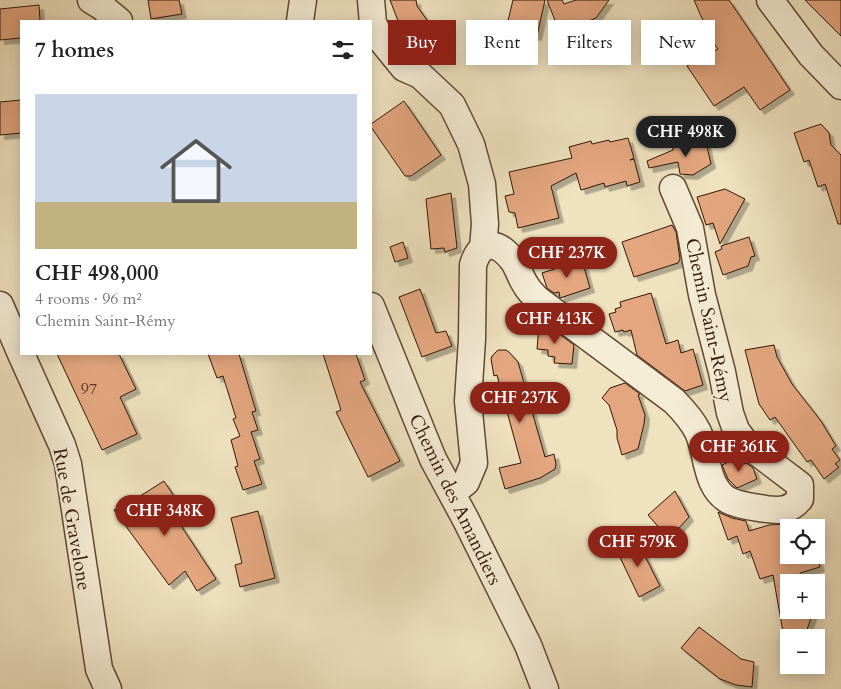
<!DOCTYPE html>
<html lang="en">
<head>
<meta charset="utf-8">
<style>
  :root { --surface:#fff; --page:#f2f2f2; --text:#222; --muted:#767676; --accent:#8f2418 }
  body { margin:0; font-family:Cardo,serif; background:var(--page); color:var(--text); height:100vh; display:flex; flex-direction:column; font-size:19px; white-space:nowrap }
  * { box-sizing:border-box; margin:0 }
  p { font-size:16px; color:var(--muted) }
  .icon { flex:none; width:28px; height:28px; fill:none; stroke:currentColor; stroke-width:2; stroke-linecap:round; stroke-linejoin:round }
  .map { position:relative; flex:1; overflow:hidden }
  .drawer { position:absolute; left:20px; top:20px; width:352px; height:335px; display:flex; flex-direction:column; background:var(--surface); border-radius:0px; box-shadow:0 2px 12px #0003 }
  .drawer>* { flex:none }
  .hud { position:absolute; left:388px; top:20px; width:378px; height:45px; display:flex; gap:10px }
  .buttons { position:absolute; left:780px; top:519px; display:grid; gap:10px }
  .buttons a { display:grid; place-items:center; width:45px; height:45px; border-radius:0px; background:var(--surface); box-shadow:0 2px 12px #0003; font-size:25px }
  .price { position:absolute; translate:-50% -42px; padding:0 11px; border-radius:18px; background:var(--accent); color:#fff; font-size:16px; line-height:32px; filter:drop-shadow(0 1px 2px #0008) }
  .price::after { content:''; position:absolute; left:50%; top:30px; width:15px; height:11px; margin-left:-8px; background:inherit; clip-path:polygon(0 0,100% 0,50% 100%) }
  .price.on { background:#222; color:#fff }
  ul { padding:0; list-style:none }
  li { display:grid; align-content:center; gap:10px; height:265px; padding:0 15px }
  li span { display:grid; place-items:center; height:155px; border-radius:0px; color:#555 }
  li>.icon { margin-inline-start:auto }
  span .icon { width:90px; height:90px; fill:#fffc; stroke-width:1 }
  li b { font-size:21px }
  h2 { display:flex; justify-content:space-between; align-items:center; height:60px; padding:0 15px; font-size:21px }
  .chip { padding:0 18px; border-radius:0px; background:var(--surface); box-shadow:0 2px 12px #0003; font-size:18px; line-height:45px }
  .chip.on { background:var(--accent); color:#fff }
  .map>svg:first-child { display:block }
  .building { fill:#e3a67f; stroke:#311707; filter:url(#shadow) }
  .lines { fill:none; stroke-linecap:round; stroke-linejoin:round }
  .minor-casing { stroke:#604a35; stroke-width:29 }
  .minor { stroke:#f5ecd5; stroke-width:26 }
  .labels { text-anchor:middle; stroke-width:4; stroke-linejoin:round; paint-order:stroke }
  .number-label { font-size:16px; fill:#5e3b25 }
  .street-label { font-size:19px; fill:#311707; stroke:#f5ecd5 }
</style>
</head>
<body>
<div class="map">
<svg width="841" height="689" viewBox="0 0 841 689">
  <defs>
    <filter id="shadow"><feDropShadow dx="4.5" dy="4.5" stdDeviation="0" flood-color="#0004"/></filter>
  </defs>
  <rect width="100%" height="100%" fill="#efe2bf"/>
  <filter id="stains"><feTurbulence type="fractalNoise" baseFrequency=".004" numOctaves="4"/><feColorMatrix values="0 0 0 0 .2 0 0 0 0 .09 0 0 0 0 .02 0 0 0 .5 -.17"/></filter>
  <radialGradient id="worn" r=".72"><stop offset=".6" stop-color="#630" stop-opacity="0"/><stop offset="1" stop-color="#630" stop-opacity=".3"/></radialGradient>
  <!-- building -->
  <path class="building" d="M148 0H179L182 14 151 19Z
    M390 0H416L417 6 434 30 412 45 400 26Z
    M513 0H545L537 36 506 29Z
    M547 0H562L564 4 576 0H609L596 18 560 33Z
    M694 0H729L790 90 760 110 744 87 714 106 687 66 718 49 706 33 708 32Z
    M805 0H841V36Z
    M39 5 40 21H21V38L0 40V9Z
    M21 100V133L0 135V102Z
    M404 101 441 155 411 176H405L371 127V124Z
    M821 124 829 133 831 145 841 155V224H838L825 184 818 187 809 160 804 162 794 133Z
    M628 138 634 158 630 160 634 159 640 182 627 186 626 181 605 187 604 183 581 190 576 173 551 186 559 218 518 228 515 213 509 212 505 196 514 194 509 172 572 158 569 147 591 141 592 144 609 140 610 142Z
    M705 138 711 164 693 175 680 174 678 162 649 168 647 161 673 150V148Z
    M725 189 745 199 720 244 713 223 706 225 697 197Z
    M451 193 457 248 445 252 444 248 431 249 426 199Z
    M672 225 676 232 680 259 678 263 634 277 622 242Z
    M749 237 755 256 751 257 748 266 723 275 715 252 722 249 721 246Z
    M403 242 408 258 395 262 390 247Z
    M582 260 590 288 560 298 559 292 554 293 547 288 542 273Z
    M420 289 436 333 446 331 452 346 422 357 399 297Z
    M651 293 666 344 678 340 681 353 693 349 703 385 685 391 637 355 631 330 624 332 623 330 615 332 609 314 616 312 615 309 621 307 620 302Z
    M539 326 550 327 574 345 572 364 554 363 555 357 548 356V350L537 349Z
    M774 345 777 357 792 384 821 421 836 446 832 449 840 460 835 464 839 467 824 479 811 460 807 462 775 417 770 420 759 404 745 350Z
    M498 350H506L509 352 518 362 545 457 554 454 556 464 555 469 540 478 505 489 499 468 521 463 497 375 494 376 491 359 492 356Z
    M57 354H119L136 389 120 397 137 434 102 450Z
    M208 354H239L256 411 252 412 258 430 251 432 260 459 254 461 262 484 243 490 235 467 238 466 231 440 240 436 233 419 236 418 223 376 217 378Z
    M323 354H356L365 380 360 382 400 461 368 477 336 412 341 410Z
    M625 383 640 394 638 395 645 415 644 424 638 449 622 455 617 438V430L609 405 602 398 610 388Z
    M739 457 744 464 746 463 753 468 757 479 737 488 728 479 722 465Z
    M164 481 183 510 174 515 216 579 197 591 185 571 169 585 114 510 139 501 137 498Z
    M675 491 689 517 669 539 648 515Z
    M258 511 275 578 240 587 235 565 242 563 231 518Z
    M718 512 732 518 746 521 749 531 769 525 789 524V555H816L820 567 800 573 802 582H789V612L792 610H814L804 638H784L773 575 760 579 750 551 743 554 737 536 728 540Z
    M636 538 660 586 639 597 616 549Z
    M699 627 741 659 754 662 752 687 736 685 720 679 681 648Z"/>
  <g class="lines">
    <!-- minor casing -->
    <g class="minor-casing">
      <path id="minor" d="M91 0 101 6 119 21
        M371 0 373 23 382 41 404 68 420 75 452 105 471 144 482 184 485 224 483 248
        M770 0 811 55 841 86
        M300 21 303 0
        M0 305 21 354
        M371 306 433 459 466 520 528 645 545 689
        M21 354 62 445 68 464 99 669 108 689
        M452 493 466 482 474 463 468 401 472 339 473 265C481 238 499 241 514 262 519 270 521 279 527 287 529 291 534 295 537 299L674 401C684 411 692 420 698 432 708 454 705 486 728 500 739 506 754 507 766 509 780 511 790 511 800 499V485L746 444 736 430 730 413 722 372 702 295 690 228 673 188"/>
    </g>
    <!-- minor -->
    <use href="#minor" class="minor"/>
  </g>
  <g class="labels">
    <!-- number labels -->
    <g class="number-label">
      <text x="89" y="394">97</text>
    </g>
    <!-- street labels -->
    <g class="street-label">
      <text transform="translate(710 320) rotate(78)" y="7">Chemin Saint-Rémy</text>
      <text transform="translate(456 499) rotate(64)" y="7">Chemin des Amandiers</text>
      <text transform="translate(73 519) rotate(80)" y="7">Rue de Gravelone</text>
    </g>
  </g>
  <rect width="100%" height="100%" filter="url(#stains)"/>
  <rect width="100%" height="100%" fill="url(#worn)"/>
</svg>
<div class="buttons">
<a><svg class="icon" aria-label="locate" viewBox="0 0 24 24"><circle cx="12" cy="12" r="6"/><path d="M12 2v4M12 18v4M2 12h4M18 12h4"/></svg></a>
<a>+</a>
<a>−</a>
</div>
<b class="price on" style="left:686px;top:158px">CHF 498K</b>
<b class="price" style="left:567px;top:279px">CHF 237K</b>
<b class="price" style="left:555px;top:345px">CHF 413K</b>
<b class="price" style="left:520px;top:424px">CHF 237K</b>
<b class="price" style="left:739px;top:473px">CHF 361K</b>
<b class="price" style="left:165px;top:537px">CHF 348K</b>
<b class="price" style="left:638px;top:568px">CHF 579K</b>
<div class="hud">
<a class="chip on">Buy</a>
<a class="chip">Rent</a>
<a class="chip">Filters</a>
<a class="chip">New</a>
</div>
<section class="drawer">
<h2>7 homes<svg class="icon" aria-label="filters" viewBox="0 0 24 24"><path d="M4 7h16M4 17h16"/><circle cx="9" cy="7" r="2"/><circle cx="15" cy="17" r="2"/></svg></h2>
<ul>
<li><span style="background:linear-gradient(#c9d6e8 70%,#c2b280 0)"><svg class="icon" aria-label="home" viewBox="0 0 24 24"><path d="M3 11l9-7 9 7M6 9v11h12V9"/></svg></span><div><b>CHF 498,000</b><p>4 rooms · 96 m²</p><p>Chemin Saint-Rémy</p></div></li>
</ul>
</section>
</div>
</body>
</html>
